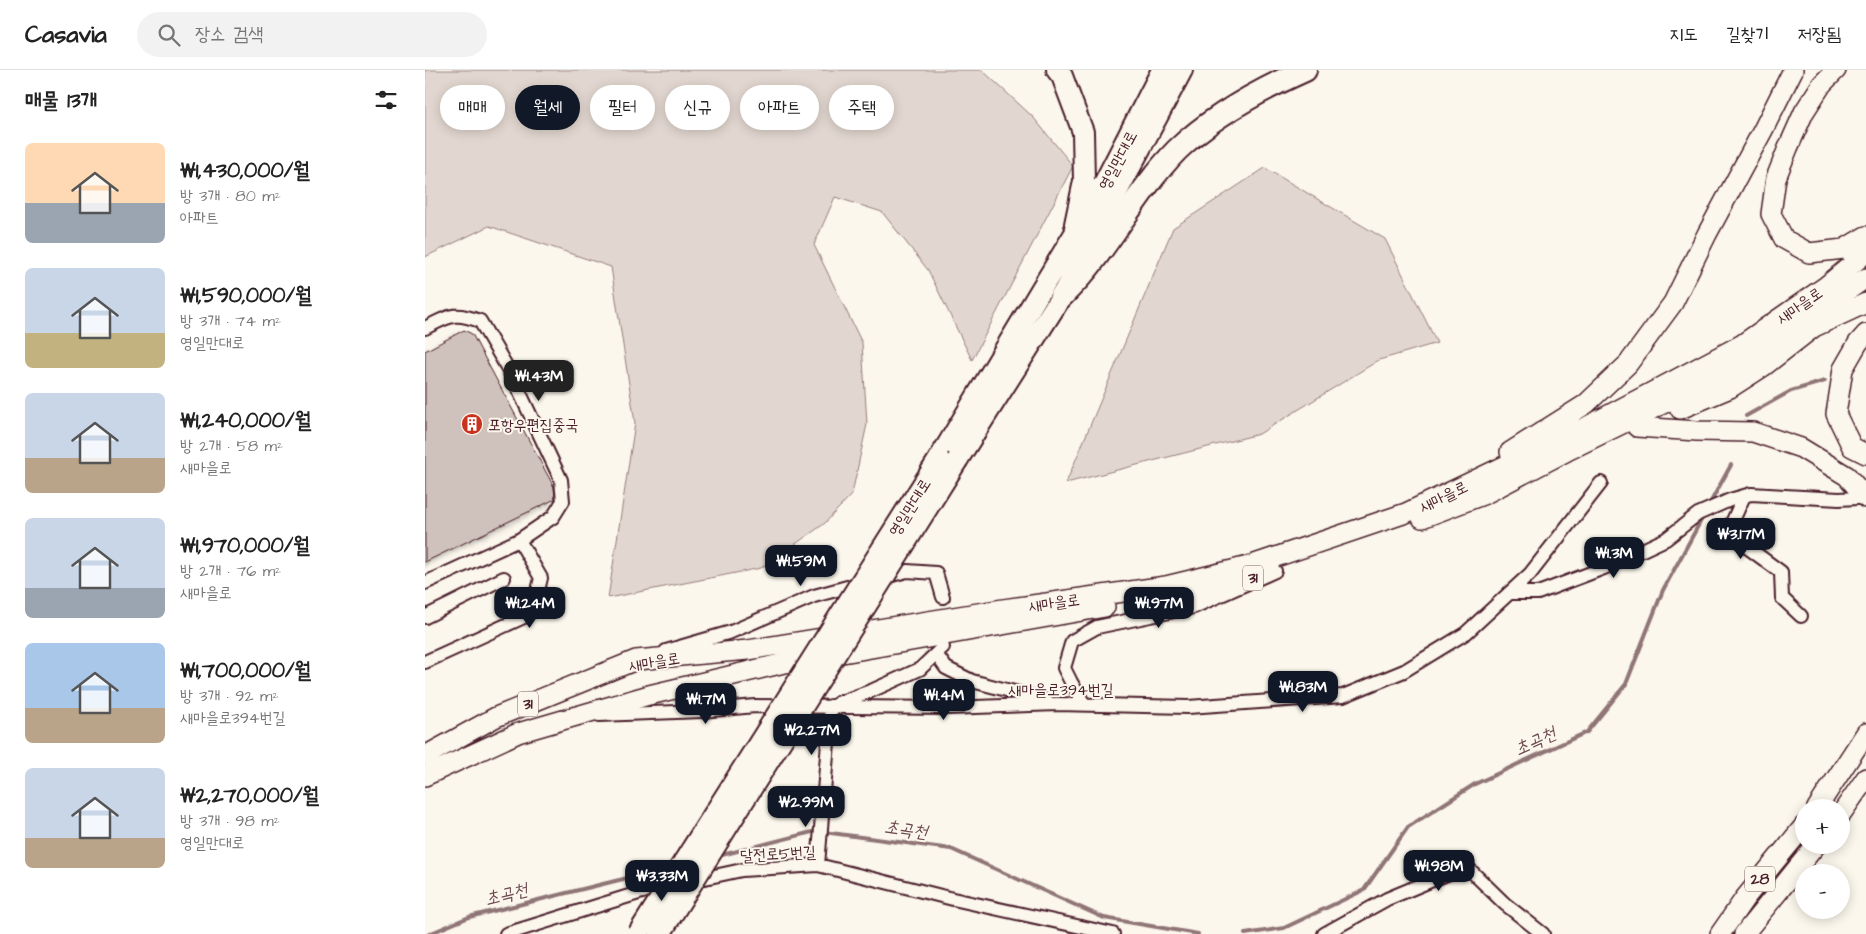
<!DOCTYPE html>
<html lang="ko">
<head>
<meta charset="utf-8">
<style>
  :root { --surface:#fff; --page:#f2f2f2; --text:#222; --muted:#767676; --line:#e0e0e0; --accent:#111827 }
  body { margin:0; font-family:"Architects Daughter","Poor Story",sans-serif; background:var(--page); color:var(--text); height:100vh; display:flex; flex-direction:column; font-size:19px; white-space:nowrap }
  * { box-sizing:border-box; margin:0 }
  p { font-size:16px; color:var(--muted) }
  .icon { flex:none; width:28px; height:28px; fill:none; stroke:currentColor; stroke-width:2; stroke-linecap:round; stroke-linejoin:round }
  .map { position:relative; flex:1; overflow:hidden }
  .sheet { display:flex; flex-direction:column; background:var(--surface); width:425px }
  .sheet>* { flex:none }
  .top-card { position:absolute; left:15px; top:15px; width:475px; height:45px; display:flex; gap:10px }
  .tools { position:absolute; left:1370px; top:729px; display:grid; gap:10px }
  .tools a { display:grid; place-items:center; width:55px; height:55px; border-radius:50%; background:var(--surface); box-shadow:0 2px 12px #0003; font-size:25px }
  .price { position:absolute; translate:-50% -42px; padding:0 11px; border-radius:10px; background:var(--accent); color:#fff; font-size:16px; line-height:32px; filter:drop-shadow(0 1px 2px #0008) }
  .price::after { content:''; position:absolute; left:50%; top:30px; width:15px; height:11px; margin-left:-8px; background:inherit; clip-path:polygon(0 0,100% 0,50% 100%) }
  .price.active { background:#222; color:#fff }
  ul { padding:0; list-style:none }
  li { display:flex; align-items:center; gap:15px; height:125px; padding:0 25px }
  li span { display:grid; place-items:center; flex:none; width:140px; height:100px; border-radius:8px; color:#555 }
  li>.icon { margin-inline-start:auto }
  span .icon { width:60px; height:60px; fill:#fffc; stroke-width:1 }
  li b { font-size:21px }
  h2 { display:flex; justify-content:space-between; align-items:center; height:60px; padding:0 25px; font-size:21px }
  .chip { padding:0 18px; border-radius:22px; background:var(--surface); box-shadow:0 2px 12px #0003; font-size:18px; line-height:45px }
  .chip.active { background:var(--accent); color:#fff }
  header { display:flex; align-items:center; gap:30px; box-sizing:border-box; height:70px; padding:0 25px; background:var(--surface); border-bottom:1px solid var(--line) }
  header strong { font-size:24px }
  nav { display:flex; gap:28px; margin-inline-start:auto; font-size:18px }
  .search { width:350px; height:45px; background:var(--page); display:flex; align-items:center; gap:12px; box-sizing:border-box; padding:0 18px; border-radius:28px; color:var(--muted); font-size:19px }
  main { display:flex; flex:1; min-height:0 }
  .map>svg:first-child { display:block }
  .green { fill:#e2d7d0; stroke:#967b7e }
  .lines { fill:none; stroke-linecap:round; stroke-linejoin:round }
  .stream { stroke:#907477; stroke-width:4 }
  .building { fill:#cfc2bc; stroke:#4a1f2b; filter:url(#shadow) }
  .minor-casing { stroke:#4a1f2b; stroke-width:16 }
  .primary-casing { stroke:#4a1f2b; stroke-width:22 }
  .trunk-casing { stroke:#4a1f2b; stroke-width:24 }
  .motorway-casing { stroke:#4a1f2b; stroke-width:26 }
  .minor { stroke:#fbf7ec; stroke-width:12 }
  .primary { stroke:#fbf7ec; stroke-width:19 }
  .trunk { stroke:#fbf7ec; stroke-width:20 }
  .motorway { stroke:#fbf7ec; stroke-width:22 }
  .trunk-bridge-casing { stroke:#4a1f2b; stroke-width:24; stroke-linecap:butt }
  .trunk-bridge { stroke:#fbf7ec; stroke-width:20 }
  .labels { text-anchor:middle; stroke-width:4; stroke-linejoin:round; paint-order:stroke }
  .shield { fill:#fbf7ec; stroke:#7f6065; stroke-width:1 }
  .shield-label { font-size:15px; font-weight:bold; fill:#4a1f2b }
  .street-label { font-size:16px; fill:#4a1f2b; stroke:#fbf7ec }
  .poi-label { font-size:16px; fill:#4a1f2b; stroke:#fbf7ec; text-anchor:start }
  .water-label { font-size:18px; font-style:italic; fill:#6d4a51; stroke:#fbf7ec }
</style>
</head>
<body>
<header>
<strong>Casavia</strong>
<div class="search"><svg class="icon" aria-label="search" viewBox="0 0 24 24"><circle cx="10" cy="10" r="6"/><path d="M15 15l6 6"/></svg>장소 검색</div>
<nav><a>지도</a><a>길찾기</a><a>저장됨</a></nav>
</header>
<main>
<section class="sheet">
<h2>매물 13개<svg class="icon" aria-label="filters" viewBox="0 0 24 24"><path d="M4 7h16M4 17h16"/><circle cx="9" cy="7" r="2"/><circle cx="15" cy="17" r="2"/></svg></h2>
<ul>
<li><span style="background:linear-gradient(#ffd9b3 60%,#9aa5b1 0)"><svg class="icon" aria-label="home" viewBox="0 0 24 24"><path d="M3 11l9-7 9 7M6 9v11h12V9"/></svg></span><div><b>₩1,430,000/월</b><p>방 3개 · 80 m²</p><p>아파트</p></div></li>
<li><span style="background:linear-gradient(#c9d6e8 65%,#c2b280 0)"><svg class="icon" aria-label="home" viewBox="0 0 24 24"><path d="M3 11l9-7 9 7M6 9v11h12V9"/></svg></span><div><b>₩1,590,000/월</b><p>방 3개 · 74 m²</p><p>영일만대로</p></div></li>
<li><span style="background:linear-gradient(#c9d6e8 65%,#b9a48a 0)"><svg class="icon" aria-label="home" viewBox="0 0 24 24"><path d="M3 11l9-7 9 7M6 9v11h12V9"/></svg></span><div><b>₩1,240,000/월</b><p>방 2개 · 58 m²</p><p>새마을로</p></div></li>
<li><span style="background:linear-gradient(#c9d6e8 70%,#9aa5b1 0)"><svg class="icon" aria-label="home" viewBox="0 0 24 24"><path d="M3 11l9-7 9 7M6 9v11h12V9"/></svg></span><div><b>₩1,970,000/월</b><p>방 2개 · 76 m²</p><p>새마을로</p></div></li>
<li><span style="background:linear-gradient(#a9c7e8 65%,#b9a48a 0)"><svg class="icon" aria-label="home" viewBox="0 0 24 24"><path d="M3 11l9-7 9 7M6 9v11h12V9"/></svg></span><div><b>₩1,700,000/월</b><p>방 3개 · 92 m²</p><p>새마을로394번길</p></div></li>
<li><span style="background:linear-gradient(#c9d6e8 70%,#b9a48a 0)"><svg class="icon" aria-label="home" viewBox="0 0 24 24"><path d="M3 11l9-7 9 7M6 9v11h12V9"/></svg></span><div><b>₩2,270,000/월</b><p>방 3개 · 98 m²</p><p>영일만대로</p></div></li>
</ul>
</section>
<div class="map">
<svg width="1441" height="864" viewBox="0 0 1441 864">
  <defs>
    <filter id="shadow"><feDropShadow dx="-4.5" dy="4.5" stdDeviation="2.5" flood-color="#0004"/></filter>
  </defs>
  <rect width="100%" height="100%" fill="#fbf7ec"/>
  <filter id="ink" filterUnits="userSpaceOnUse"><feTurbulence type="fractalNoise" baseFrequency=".02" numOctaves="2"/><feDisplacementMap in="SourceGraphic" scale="10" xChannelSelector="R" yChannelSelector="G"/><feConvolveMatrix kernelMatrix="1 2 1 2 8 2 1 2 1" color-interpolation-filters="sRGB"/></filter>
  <g filter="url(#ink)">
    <!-- green -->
    <path class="green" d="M0 0H557L608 47 648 96 547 290 503 200 457 142 410 127 389 175 437 273 442 354 427 424 399 454 336 498 183 528 210 353 186 197 64 156 0 187Z
      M840 98 960 169 1012 273 954 290 834 364 641 413 748 158Z"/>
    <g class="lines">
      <!-- stream -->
      <path class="stream" d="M1321 346 1366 321 1400 311
        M1284 435 1306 395
        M293 786 391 761 526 779 679 848 773 864
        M4 864 44 847 247 797
        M820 864 859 858 939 820 983 757 1050 714 1162 662 1201 614 1238 520 1279 445"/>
    </g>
    <!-- building -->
    <path class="building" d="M39 260 47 264 129 417 130 429 0 492V281Z"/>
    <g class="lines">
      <!-- minor casing -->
      <g class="minor-casing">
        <path id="minor" d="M0 258C25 246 28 241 55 251L87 306 136 410 138 431 128 447 94 470 0 513
          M1319 426 1302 464 1315 472 1356 502 1357 528 1376 546
          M456 508 482 501 511 503 518 527
          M1084 523H1113L1179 498 1241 469 1273 444 1305 430 1326 424 1414 429 1432 428
          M0 547 79 508
          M241 581 306 562 389 526 437 513
          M511 584 521 598 547 611 620 630
          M0 592 101 546 110 533 116 508 94 470
          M413 633 446 621 495 599 518 577
          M659 634 646 612 639 598 647 571 672 557 769 537 850 501
          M174 645 277 641 330 636 523 638 632 634 763 637 918 626 979 601 1041 563 1105 504 1176 413
          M393 795 406 636
          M266 811 317 800 393 795 528 829 688 864
          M81 864 217 822 246 816
          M899 864 962 829 1041 796 1080 834 1118 864"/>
      </g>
      <!-- primary casing -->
      <g class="primary-casing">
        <path id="primary" d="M1411 0 1397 14 1379 42 1363 78 1351 108 1346 144 1359 169 1384 183 1419 179 1441 166
          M1441 264 1433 273 1418 299 1411 344 1427 377 1441 384
          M1255 339 1305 318 1339 296 1389 257 1441 233
          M1212 357 1272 361 1328 362 1376 378 1422 406 1441 428
          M1085 382 1161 334 1203 294 1248 233 1282 164 1338 60 1368 0
          M997 448 1060 424 1142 381 1307 300 1351 273 1379 251 1441 208
          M749 525 780 521 817 510
          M0 686 71 647 211 590 323 580 578 539 741 516 824 496 981 443 1163 356 1316 275 1401 216 1441 183
          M0 706 93 663 224 625 355 594 680 537
          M1392 738 1441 663
          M1416 744 1441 708
          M1295 864 1320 828 1379 756
          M1319 864 1391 775"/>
      </g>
      <!-- trunk casing -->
      <g class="trunk-casing">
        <path id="trunk" d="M632 0 637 6 658 62 659 111 650 154
          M514 389 673 125 737 0
          M533 389 636 227 757 0"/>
      </g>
      <!-- motorway casing -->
      <g class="motorway-casing">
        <path id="motorway" d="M636 227C645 218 654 209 662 199 693 160 717 116 752 80 788 45 835 20 880 0"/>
      </g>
      <!-- minor -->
      <use href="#minor" class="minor"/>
      <!-- primary -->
      <use href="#primary" class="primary"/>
      <!-- trunk -->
      <use href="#trunk" class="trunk"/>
      <!-- motorway -->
      <use href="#motorway" class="motorway"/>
      <!-- trunk-bridge casing -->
      <g class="trunk-bridge-casing">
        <path id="trunk-bridge" d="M213 864 514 389
          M235 864 533 389"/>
      </g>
      <!-- trunk-bridge -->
      <use href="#trunk-bridge" class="trunk-bridge"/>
    </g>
  </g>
  <!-- icons -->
  <defs>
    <g id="building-disc" transform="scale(1.125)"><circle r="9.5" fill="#c8321e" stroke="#fbf7ec"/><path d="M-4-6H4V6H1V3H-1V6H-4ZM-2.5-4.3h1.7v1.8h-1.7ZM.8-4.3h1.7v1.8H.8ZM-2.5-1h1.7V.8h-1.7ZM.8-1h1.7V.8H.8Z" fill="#fff"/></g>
  </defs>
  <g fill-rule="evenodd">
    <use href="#building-disc" x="47" y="354"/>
  </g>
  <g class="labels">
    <!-- shield labels -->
    <g class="shield">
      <rect x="818" y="495.5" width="20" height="25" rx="4"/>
      <rect x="93" y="621.5" width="20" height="25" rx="4"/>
      <rect x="1320" y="796.5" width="30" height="25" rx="4"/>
    </g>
    <g class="shield-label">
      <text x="828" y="513">31</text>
      <text x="103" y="639">31</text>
      <text x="1335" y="814">28</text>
    </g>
    <!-- street labels -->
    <g class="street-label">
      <text transform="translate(692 90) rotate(-62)" y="6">영일만대로</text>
      <text transform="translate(1374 235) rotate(-35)" y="6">새마을로</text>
      <text transform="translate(1018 426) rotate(-26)" y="6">새마을로</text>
      <text transform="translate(484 437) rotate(-58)" y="6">영일만대로</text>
      <text transform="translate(629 532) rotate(-8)" y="6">새마을로</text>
      <text transform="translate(229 591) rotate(-9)" y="6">새마을로</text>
      <text x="636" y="625">새마을로394번길</text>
      <text transform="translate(353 783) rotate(-3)" y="6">달전로5번길</text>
    </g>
    <!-- poi labels -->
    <g class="poi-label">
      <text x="63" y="360">포항우편집중국</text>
    </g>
    <!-- water labels -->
    <g class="water-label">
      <text transform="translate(1110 671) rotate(-25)" y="6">초곡천</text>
      <text transform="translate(481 759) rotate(8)" y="6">초곡천</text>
      <text transform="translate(81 824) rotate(-14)" y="6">초곡천</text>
    </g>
  </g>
</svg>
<div class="tools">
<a>+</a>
<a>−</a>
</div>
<b class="price active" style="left:114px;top:332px">₩1.43M</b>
<b class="price" style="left:1316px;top:490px">₩3.17M</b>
<b class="price" style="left:1189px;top:509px">₩1.3M</b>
<b class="price" style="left:376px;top:517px">₩1.59M</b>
<b class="price" style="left:105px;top:559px">₩1.24M</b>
<b class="price" style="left:734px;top:559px">₩1.97M</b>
<b class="price" style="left:878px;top:643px">₩1.83M</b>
<b class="price" style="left:519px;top:651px">₩1.4M</b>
<b class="price" style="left:281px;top:655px">₩1.7M</b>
<b class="price" style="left:387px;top:686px">₩2.27M</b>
<b class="price" style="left:381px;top:758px">₩2.99M</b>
<b class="price" style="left:1014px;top:822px">₩1.98M</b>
<b class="price" style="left:237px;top:832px">₩3.33M</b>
<div class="top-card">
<a class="chip">매매</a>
<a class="chip active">월세</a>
<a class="chip">필터</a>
<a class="chip">신규</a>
<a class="chip">아파트</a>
<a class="chip">주택</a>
</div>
</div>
</main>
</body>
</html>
